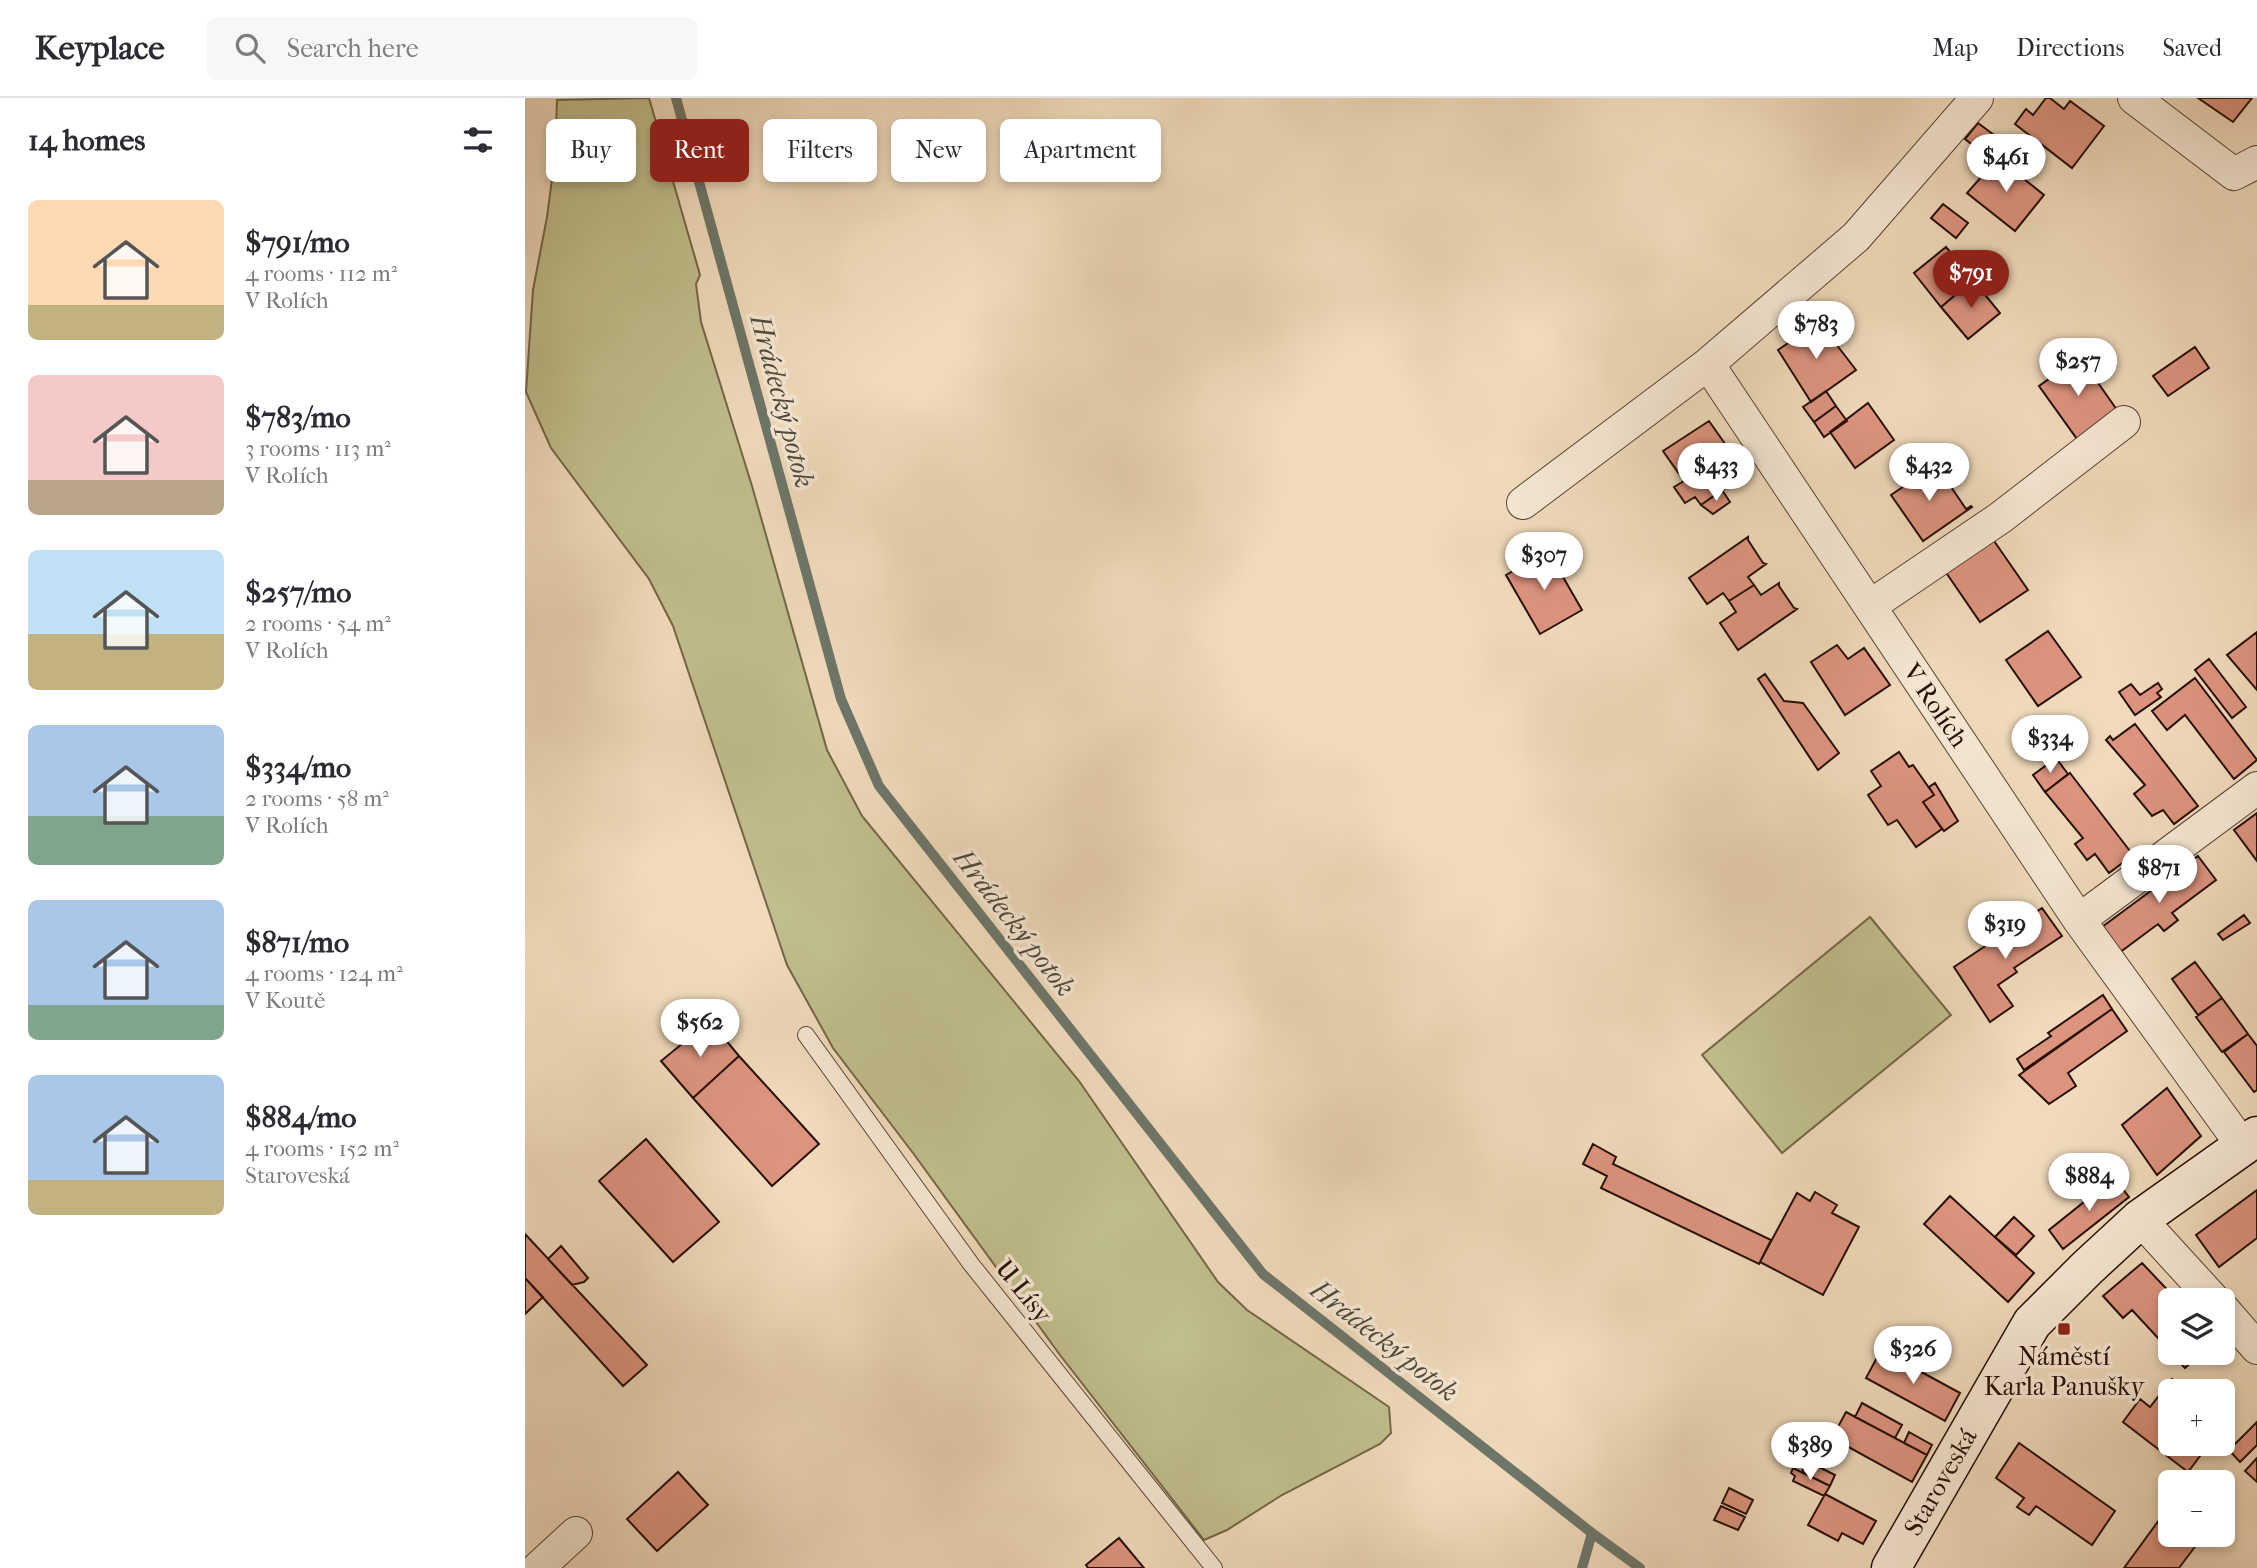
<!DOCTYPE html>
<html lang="en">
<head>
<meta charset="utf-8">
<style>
  :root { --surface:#fff; --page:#f7f7f7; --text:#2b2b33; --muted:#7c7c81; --line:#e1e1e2; --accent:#8f2418 }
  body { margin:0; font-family:"IM FELL French Canon",serif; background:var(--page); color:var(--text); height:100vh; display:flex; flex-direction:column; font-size:26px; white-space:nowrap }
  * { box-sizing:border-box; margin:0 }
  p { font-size:23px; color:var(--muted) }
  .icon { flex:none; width:38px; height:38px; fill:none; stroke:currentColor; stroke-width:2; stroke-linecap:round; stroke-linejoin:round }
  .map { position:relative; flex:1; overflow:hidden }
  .side { display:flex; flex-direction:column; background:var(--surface); width:525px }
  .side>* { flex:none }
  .banner { position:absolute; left:21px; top:21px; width:665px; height:63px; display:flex; gap:14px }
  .controls { position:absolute; left:1633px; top:1190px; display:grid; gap:14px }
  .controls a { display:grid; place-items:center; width:77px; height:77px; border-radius:10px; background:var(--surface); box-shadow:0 4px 10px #0003; font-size:35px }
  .price { position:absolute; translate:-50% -60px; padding:0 16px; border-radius:24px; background:#fff; color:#222; font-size:23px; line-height:46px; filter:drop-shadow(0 2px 4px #0008) }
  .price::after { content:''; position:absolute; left:50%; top:42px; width:21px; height:16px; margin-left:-10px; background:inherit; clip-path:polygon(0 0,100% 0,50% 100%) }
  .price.current { background:var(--accent); color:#fff }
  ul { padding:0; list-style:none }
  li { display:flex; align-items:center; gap:21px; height:175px; padding:0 28px }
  li span { display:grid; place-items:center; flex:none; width:196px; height:140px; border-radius:10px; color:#555 }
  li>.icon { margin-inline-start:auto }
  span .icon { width:84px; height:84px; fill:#fffc; stroke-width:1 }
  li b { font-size:30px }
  h2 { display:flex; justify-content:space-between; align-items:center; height:84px; padding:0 28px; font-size:30px }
  .tag { padding:0 24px; border-radius:10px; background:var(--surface); box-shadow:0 4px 10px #0003; font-size:24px; line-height:63px }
  .tag.current { background:var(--accent); color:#fff }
  header { display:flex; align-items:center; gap:42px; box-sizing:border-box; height:98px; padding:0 35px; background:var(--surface); border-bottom:2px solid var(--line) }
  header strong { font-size:33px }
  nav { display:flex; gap:38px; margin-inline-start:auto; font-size:24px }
  .search { width:490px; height:63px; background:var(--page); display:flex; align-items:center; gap:18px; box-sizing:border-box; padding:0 24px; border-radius:10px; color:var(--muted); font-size:26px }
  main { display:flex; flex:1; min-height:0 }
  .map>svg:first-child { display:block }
  .green { fill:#c0be8c; stroke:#746648; stroke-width:2 }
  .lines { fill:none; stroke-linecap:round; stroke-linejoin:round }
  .stream { stroke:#6d7669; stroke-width:10 }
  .building { fill:#dd947f; stroke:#270f04; stroke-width:2 }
  .lane-casing { stroke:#594232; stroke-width:18 }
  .street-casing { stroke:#594232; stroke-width:34 }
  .secondary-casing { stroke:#270f04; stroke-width:41 }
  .lane { stroke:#f5e7d3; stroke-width:16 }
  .street { stroke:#f5e7d3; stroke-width:32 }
  .secondary { stroke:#f5e7d3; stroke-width:38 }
  .poi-dot { fill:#8f2418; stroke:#f5e7d3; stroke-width:2.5 }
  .labels { text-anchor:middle; stroke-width:7; stroke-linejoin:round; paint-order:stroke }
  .street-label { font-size:26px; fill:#270f04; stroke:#f5e7d3 }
  .poi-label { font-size:26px; fill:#270f04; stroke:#f5e7d3 }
  .water-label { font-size:28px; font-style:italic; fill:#504b3f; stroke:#f5e7d3 }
</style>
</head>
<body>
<header>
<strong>Keyplace</strong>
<div class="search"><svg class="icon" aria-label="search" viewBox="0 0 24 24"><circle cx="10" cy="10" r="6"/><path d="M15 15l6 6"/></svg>Search here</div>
<nav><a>Map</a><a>Directions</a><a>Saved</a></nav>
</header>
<main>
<section class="side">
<h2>14 homes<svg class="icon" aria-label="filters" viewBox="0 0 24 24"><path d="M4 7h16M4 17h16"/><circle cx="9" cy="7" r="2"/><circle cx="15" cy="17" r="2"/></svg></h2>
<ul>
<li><span style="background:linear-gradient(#ffd9b3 75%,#c2b280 0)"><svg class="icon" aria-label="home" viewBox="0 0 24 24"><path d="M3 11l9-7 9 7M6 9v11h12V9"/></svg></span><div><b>$791/mo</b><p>4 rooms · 112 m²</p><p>V Rolích</p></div></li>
<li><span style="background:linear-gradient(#f6c9c9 75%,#b9a48a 0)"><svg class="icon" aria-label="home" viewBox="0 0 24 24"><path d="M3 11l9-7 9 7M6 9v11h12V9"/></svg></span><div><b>$783/mo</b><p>3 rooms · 113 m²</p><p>V Rolích</p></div></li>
<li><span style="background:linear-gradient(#bfe0f5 60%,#c2b280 0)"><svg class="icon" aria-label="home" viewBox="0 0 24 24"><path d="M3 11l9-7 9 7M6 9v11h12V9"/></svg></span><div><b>$257/mo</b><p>2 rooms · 54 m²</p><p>V Rolích</p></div></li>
<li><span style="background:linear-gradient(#a9c7e8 65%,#7fa58c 0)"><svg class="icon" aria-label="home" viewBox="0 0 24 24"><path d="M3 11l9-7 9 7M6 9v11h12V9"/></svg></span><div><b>$334/mo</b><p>2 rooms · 58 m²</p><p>V Rolích</p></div></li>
<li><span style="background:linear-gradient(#a9c7e8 75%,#7fa58c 0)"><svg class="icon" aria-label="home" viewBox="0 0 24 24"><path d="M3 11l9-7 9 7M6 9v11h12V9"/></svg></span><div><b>$871/mo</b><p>4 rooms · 124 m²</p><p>V Koutě</p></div></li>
<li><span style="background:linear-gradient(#a9c7e8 75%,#c2b280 0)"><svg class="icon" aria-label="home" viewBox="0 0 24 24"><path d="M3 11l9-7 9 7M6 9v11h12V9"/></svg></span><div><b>$884/mo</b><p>4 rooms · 152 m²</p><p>Staroveská</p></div></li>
</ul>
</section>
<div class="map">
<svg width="1732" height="1470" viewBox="0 0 1732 1470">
  <rect width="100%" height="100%" fill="#f0dabb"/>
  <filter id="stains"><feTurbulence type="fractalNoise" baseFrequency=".00286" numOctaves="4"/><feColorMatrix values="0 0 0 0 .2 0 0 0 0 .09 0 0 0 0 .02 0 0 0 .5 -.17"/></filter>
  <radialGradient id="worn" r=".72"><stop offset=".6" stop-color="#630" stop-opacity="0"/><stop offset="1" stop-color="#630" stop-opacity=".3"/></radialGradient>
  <!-- green -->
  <path class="green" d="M124 0 175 177 171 186 176 224 227 388 302 652 337 718 554 983 693 1184 722 1212 864 1309 866 1335 855 1346 757 1397 702 1432 679 1442 535 1257 388 1055 308 950 262 867 148 528 124 481 26 350 1 294 8 192 22 119 30 58 32 2Z
    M1345 819 1426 917 1257 1055 1177 957Z"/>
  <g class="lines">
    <!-- stream -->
    <path class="stream" d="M151 0 316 601 354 688 738 1176 1067 1435 1115 1470
      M1057 1470 1067 1435"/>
  </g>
  <!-- building -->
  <path class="building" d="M1521 0H1525L1539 11 1545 3 1579 28 1547 70 1490 26 1501 11 1508 17Z
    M1673 0H1727L1708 24Z
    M1453 25 1481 46 1468 63 1440 41Z
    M1473 60 1519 97 1490 133 1442 95Z
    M1418 106 1443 125 1431 140 1406 120Z
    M1421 149 1448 182 1416 209 1389 175Z
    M1448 182 1475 215 1443 241 1416 209Z
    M1294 224 1331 272 1286 304 1253 252Z
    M1670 249 1684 270 1643 298 1628 278Z
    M1555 259 1592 312 1552 341 1514 288Z
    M1301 293 1311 308 1289 324 1278 309Z
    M1343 305 1369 342 1330 370 1305 334Z
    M1311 308 1322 323 1299 339 1289 324Z
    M1184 323 1210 360 1193 371 1205 387 1176 407 1170 399 1160 405 1149 389 1159 383 1138 353Z
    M1415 364 1412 368 1441 411 1446 408 1447 409 1398 443 1366 397Z
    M1197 392 1205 404 1188 416 1176 407Z
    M1223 439V442L1238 465 1241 466 1223 479 1229 487 1204 503 1198 495 1182 506 1164 480Z
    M1467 440 1503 492 1455 524 1420 473Z
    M1023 453 1057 512 1015 536 981 477Z
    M1254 485V488L1269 510 1272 511 1213 552 1195 525 1211 514 1204 503 1229 487 1236 497Z
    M1523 533 1556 579 1513 608 1481 562Z
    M1732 534V592L1702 557Z
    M1312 547 1323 561 1339 550 1365 587 1320 617 1286 564Z
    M1684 561 1721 609 1707 620 1670 572Z
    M1240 576 1259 603 1278 605 1314 655 1293 672 1233 581Z
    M1670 580 1732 662 1709 681 1660 617 1642 632 1627 613Z
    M1633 585 1637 591 1632 595 1636 599 1610 617 1594 594 1606 586 1615 597Z
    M1610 626 1673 708 1649 726 1638 712 1627 718 1609 696 1620 687 1581 642 1585 638 1588 642Z
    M1374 654 1384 669 1388 667 1409 697 1398 704 1417 731 1391 749 1372 722 1363 727 1343 697 1356 688 1346 673Z
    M1531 660 1543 676 1520 694 1508 677Z
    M1545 675 1608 757 1584 775 1570 756 1562 762 1550 746 1558 740 1520 694Z
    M1410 685 1433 723 1419 733 1398 704 1409 697 1404 689Z
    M1732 715V763L1709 732Z
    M1673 758 1691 782 1647 815 1653 822 1639 833 1633 826 1594 855 1577 829Z
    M1517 810 1537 838 1489 870 1492 874 1473 887 1488 908 1465 924 1429 869Z
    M1719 817 1725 825 1698 842 1693 836Z
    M1670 864 1697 900 1673 917 1647 881Z
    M1578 897 1587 911 1499 972 1492 961 1526 938 1523 935Z
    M1697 900 1723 936 1697 954 1671 919Z
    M1587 911 1602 933 1543 975 1551 988 1524 1006 1494 977Z
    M185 923 214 958 168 1000 136 963Z
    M1723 936 1732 948V992L1729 994 1699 954Z
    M214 958 294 1046 247 1088 168 1000Z
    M1642 990 1676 1038 1632 1077 1597 1027Z
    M121 1041 194 1124 148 1164 74 1083Z
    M1068 1046 1091 1059 1088 1066 1246 1142 1234 1166 1076 1090 1082 1078 1058 1066Z
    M1589 1080 1604 1099 1538 1151 1524 1132Z
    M1732 1092V1140L1694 1169 1671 1137Z
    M1290 1094 1312 1107 1307 1115 1334 1129 1298 1197 1235 1164 1272 1095 1285 1103Z
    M1425 1098 1509 1175 1483 1204 1399 1126Z
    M1489 1119 1509 1138 1491 1157 1470 1139Z
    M0 1136 122 1267 98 1288 0 1180Z
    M36 1148 63 1180 59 1184 47 1187 23 1161Z
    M1617 1165 1652 1202H1645V1253L1607 1212 1598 1220 1578 1198Z
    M0 1180 18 1199 0 1216Z
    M1356 1252 1435 1295 1420 1323 1341 1280Z
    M1646 1255H1676L1660 1270Z
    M1647 1281 1663 1293H1645V1346H1684L1663 1374 1598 1324 1615 1301 1625 1309Z
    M1337 1305 1377 1327 1370 1340 1330 1319Z
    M1321 1314 1402 1357 1387 1384 1307 1340Z
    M1732 1324V1347L1715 1364 1704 1352Z
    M1384 1334 1407 1347 1402 1357 1379 1345Z
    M1494 1345 1590 1413 1567 1447 1511 1408 1504 1417 1492 1409 1499 1400 1471 1380Z
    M1732 1360V1384L1720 1373Z
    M1282 1363 1310 1377 1305 1388 1277 1374Z
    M1268 1370 1305 1388 1299 1398 1268 1383 1270 1378 1266 1375Z
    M153 1374 183 1407 132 1453 102 1421Z
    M1204 1390 1228 1402 1221 1416 1197 1405Z
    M1300 1396 1351 1423 1338 1446 1317 1435 1313 1443 1283 1427Z
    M1196 1408 1220 1419 1213 1432 1189 1422Z
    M1637 1418 1645 1424V1437H1660L1672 1446 1654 1470H1599Z
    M594 1440 619 1470H563L561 1467Z"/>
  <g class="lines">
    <!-- lane casing -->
    <g class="lane-casing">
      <path id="lane" d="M281 937 446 1166 689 1470"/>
    </g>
    <!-- street casing -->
    <g class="street-casing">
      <path id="street" d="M1609 0 1709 76 1732 64
        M1183 266 1554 822 1717 1047
        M998 405 1183 266 1331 139 1452 0
        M1345 508 1475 420 1599 324
        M1554 822 1732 690
        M1615 1121 1689 1202
        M1698 1211 1732 1250
        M13 1470 51 1435"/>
    </g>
    <!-- secondary casing -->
    <g class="secondary-casing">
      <path id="secondary" d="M1366 1470 1507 1225 1562 1170 1615 1121 1732 1038"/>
    </g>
    <!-- lane -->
    <use href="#lane" class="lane"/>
    <!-- street -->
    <use href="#street" class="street"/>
    <!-- secondary -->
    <use href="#secondary" class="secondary"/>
  </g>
  <!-- markers -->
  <rect class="poi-dot" x="1532" y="1224" width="14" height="14" rx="3.5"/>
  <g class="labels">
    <!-- street labels -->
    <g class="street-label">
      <text transform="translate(1411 607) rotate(56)" y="9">V Rolích</text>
      <text transform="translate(499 1193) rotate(51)" y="9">U Lísy</text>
      <text transform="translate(1415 1384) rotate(-60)" y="9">Staroveská</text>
    </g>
    <!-- poi labels -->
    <g class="poi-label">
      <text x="1539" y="1267">Náměstí<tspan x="1539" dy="30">Karla Panušky</tspan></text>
    </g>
    <!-- water labels -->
    <g class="water-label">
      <text transform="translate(258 303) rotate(75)" y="10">Hrádecký potok</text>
      <text transform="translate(490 824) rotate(52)" y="10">Hrádecký potok</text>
      <text transform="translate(860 1242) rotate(38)" y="10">Hrádecký potok</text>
    </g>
  </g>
  <rect width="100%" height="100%" filter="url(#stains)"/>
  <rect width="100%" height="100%" fill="url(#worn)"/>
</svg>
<div class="controls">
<a><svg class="icon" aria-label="layers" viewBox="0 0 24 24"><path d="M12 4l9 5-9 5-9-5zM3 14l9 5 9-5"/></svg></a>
<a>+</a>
<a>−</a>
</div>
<b class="price" style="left:1481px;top:96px">$461</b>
<b class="price current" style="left:1446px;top:212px">$791</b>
<b class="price" style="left:1291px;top:263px">$783</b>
<b class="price" style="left:1553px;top:300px">$257</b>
<b class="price" style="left:1191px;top:405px">$433</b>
<b class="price" style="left:1404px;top:405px">$432</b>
<b class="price" style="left:1019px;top:494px">$307</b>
<b class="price" style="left:1525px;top:677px">$334</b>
<b class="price" style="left:1634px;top:807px">$871</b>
<b class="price" style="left:1480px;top:863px">$319</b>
<b class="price" style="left:175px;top:961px">$562</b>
<b class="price" style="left:1564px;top:1115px">$884</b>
<b class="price" style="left:1388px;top:1288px">$326</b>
<b class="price" style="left:1285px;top:1384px">$389</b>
<div class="banner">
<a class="tag">Buy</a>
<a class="tag current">Rent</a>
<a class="tag">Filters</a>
<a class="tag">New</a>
<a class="tag">Apartment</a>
</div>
</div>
</main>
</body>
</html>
